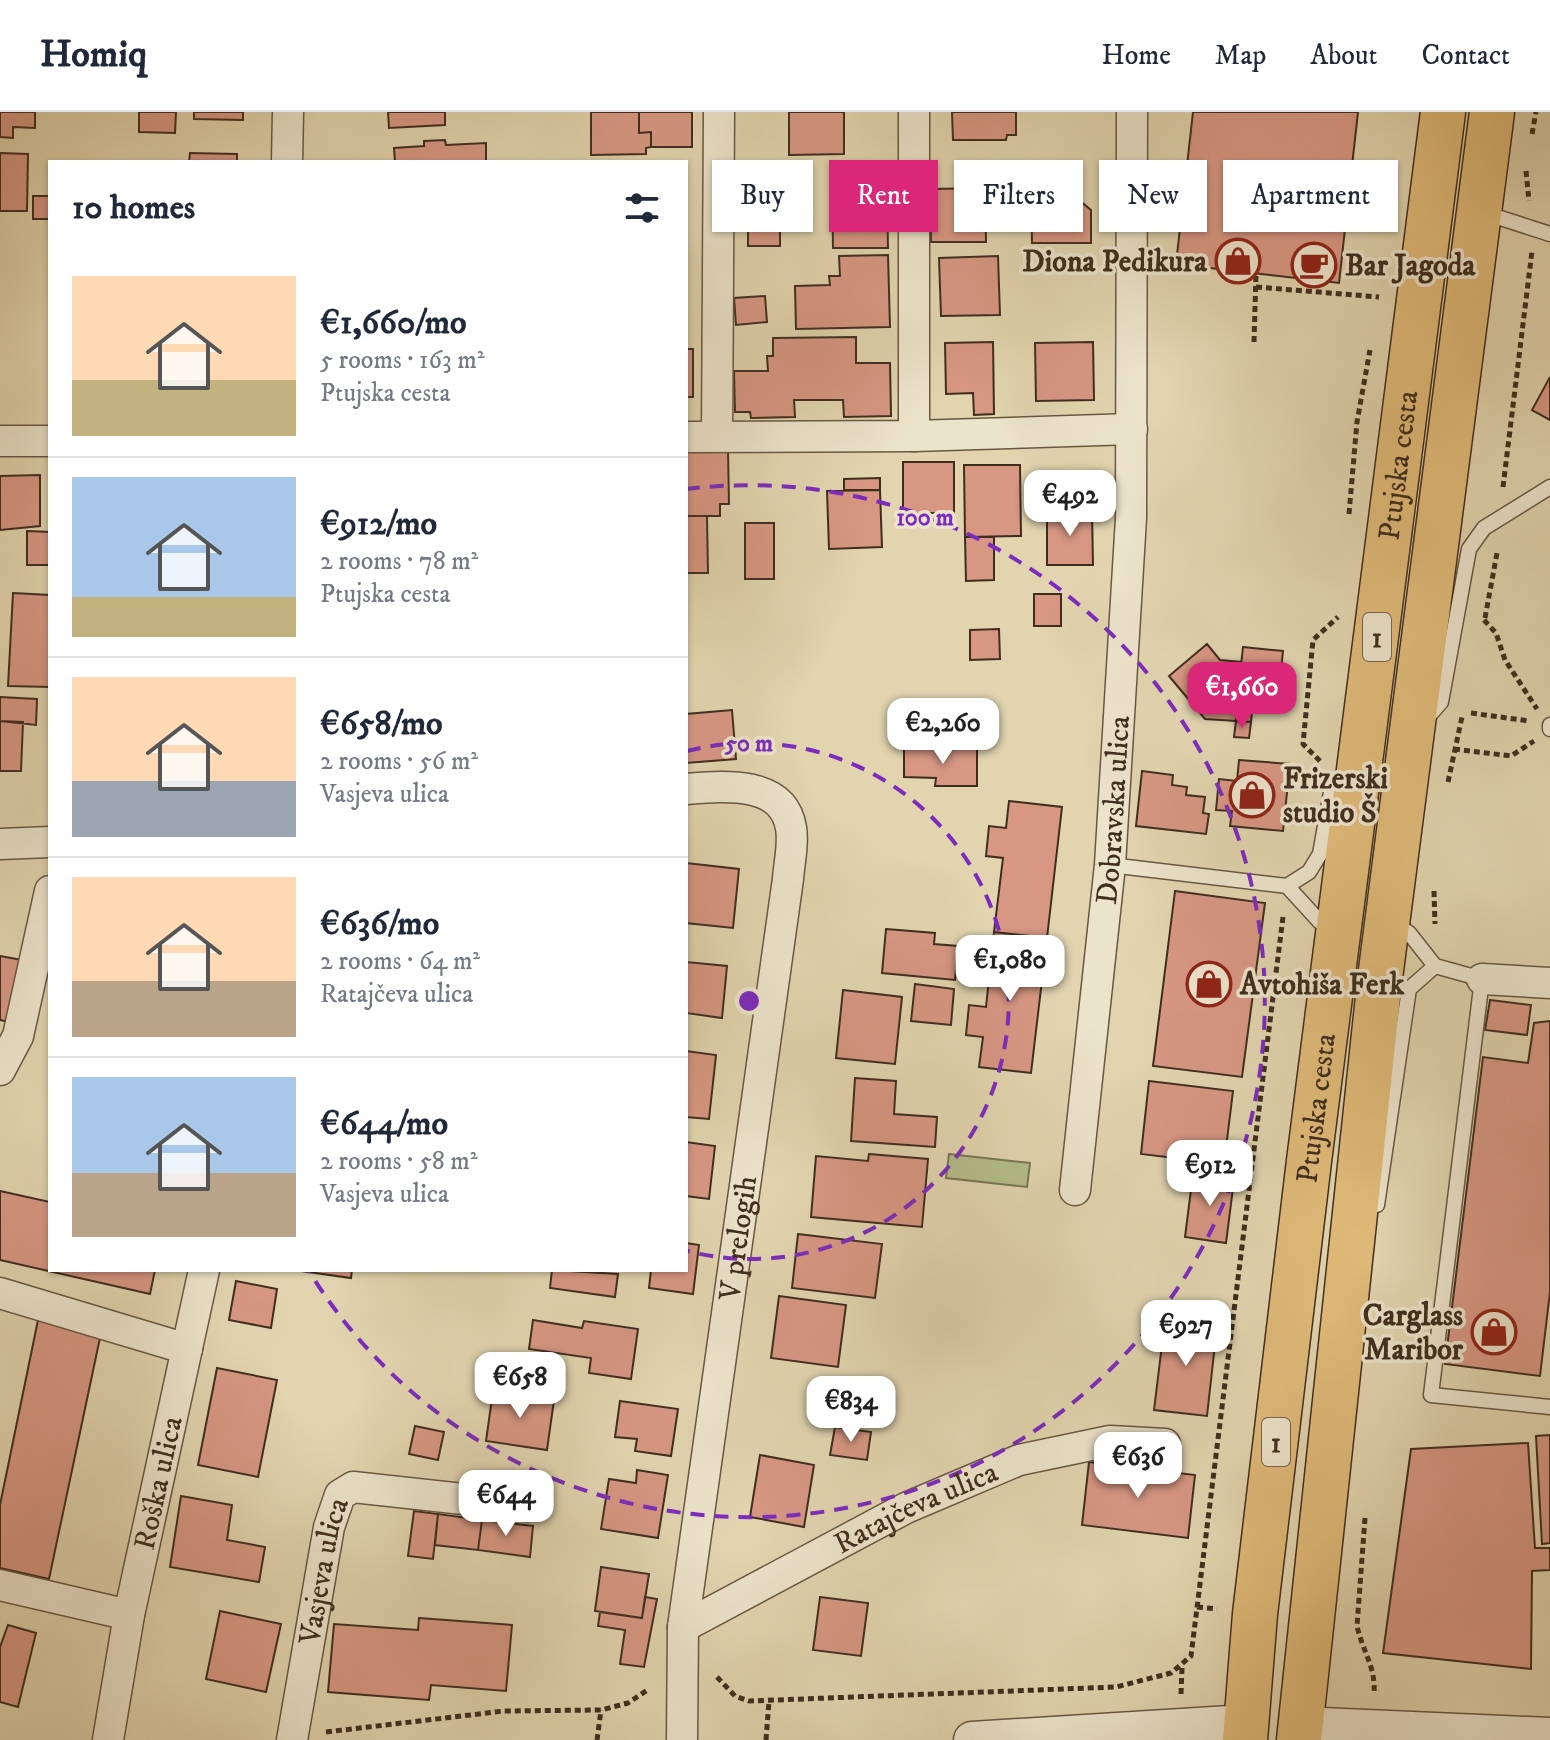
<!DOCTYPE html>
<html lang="en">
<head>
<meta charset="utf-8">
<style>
  :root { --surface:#fff; --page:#f2f2f3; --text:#1f2937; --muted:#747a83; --line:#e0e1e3; --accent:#db2777 }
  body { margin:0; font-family:"IM FELL DW Pica",serif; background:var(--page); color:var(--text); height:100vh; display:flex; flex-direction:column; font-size:30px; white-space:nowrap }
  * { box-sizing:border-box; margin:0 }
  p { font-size:26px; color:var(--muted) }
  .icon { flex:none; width:44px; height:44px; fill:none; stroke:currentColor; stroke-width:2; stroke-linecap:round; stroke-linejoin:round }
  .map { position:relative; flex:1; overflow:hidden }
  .details { position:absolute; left:48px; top:48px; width:640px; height:1112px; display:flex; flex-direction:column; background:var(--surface); border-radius:0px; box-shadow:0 2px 6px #0004 }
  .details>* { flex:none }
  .hud { position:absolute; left:712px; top:48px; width:718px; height:72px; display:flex; gap:16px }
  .price { position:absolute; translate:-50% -68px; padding:0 18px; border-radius:16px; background:#fff; color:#222; font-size:26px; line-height:52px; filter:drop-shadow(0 2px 4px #0008) }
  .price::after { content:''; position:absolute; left:50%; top:48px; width:24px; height:18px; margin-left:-12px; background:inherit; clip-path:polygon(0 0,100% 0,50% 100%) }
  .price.on { background:var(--accent); color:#fff }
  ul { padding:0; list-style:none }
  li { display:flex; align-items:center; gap:24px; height:200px; padding:0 24px }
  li+li { border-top:2px solid var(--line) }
  li span { display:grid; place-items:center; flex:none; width:224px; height:160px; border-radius:0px; color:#555 }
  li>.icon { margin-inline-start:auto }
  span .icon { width:96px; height:96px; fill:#fffc; stroke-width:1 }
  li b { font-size:34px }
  h2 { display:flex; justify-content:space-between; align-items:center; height:96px; padding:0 24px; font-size:34px }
  .pill { padding:0 28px; border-radius:0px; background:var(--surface); box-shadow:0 2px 6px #0004; font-size:28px; line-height:72px }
  .pill.on { background:var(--accent); color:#fff }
  header { display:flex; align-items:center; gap:48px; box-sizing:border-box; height:112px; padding:0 40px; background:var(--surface); border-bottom:2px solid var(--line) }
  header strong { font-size:38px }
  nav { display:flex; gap:44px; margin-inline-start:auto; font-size:28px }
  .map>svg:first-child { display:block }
  .green { fill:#b3bd8a; stroke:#797654; stroke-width:2 }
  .building { fill:#d79783; stroke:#3f2e1e; stroke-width:2 }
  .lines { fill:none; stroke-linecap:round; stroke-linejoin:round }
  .service-casing { stroke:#685842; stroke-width:17 }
  .minor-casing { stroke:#685842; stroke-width:33 }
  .tertiary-casing { stroke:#685842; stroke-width:39 }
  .primary-casing { stroke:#3f2e1e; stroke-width:47 }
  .path { stroke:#3f2e1e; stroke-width:5; stroke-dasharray:6 4; stroke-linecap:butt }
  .service { stroke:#ece3cb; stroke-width:14 }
  .minor { stroke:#ece3cb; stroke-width:30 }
  .tertiary { stroke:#ece3cb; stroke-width:36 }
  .primary { stroke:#e0ba78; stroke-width:44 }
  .ring { fill:none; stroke:#7b2cbf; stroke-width:4; stroke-dasharray:14 10 }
  .labels { text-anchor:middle; stroke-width:7; stroke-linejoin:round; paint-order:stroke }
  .shield { fill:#ece3cb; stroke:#736452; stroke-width:2 }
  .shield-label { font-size:28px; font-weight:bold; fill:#3f2e1e }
  .poi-label { font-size:30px; font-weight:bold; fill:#3f2e1e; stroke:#ece3cb; text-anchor:start }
  .street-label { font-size:30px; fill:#3f2e1e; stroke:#ece3cb }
  .centre { fill:#7b2cbf; stroke:#ece3cb; stroke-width:4 }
  .ring-label { font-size:24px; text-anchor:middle; font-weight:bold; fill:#7b2cbf; stroke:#ece3cb; stroke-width:7; stroke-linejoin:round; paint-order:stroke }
</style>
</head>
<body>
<header>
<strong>Homiq</strong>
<nav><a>Home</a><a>Map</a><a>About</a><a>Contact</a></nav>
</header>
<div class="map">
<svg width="1550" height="1628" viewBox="0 0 1550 1628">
  <rect width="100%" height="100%" fill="#e1d4af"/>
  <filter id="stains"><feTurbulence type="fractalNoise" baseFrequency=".0025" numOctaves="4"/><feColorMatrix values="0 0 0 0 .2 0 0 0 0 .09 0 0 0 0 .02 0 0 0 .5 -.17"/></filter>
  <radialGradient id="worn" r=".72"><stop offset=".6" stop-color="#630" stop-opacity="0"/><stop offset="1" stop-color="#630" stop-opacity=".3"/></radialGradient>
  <!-- green -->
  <path class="green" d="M949 1042 1030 1051 1027 1075 946 1066Z"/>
  <!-- building -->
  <path class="building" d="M0 0H35V16L13 15V26L0 25Z
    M139 0H176L175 21 139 20Z
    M194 0H243V8L194 7Z
    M388 0H445V13L389 16Z
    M591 0H639V21L651 20V35L646 36V42L591 43Z
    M639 0H692V35H651V20L639 21Z
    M789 0H844V42L789 43Z
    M952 0H1016V23H1007L1006 28H953Z
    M1193 0H1358L1339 171 1176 152Z
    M445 28 446 33 486 31V50H395L394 36 424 34V29Z
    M0 41 28 42 27 99H0Z
    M190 41 237 42V50H189Z
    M887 74 888 136H833L832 75Z
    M985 76 986 130H931L930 77Z
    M1031 78H1067L1091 98V131H1032Z
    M33 84H50V107H33Z
    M780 99V134H748V100Z
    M888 143 890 215 796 217 795 174 830 173 829 164H840L839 144Z
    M998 144 1000 203 941 204 939 146Z
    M765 184 767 210 736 213 734 186Z
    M856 225V251H890L891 304 844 305 843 288H794L795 305 751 306 750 300H735L734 259H768L767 244H773V226Z
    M993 230 994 302 974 303 973 281 946 282 945 231Z
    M1093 230 1094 288 1036 289 1035 231Z
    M686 237H693V285H686Z
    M1550 265V308L1532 298Z
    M728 337 729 392H720V404H686V338Z
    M903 350H954V401H903Z
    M964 353H1020L1021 424 965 425Z
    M40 363V414L0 418V364Z
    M880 366V378H844V367Z
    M880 378 882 435 829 437 827 379Z
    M1047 399 1092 400 1093 453H1047Z
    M686 404H707L708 461H686Z
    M745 411H774V467H745Z
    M27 419 50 420V453H27Z
    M965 425H994V468L966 469Z
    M13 481 50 483V575L8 574Z
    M1034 482H1061V514H1034Z
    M999 517 1000 547 970 548V518Z
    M1207 532 1220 548 1241 550 1236 609 1205 607 1169 564Z
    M1243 535 1283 539 1279 576 1239 572Z
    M1239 572 1254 574 1251 610 1236 609Z
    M0 585 37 587 36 613 0 609Z
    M732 598 736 647 686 651V602Z
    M0 609 23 610 21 659H0Z
    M1236 609 1251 610 1249 626 1234 625Z
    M904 637H977V674H935L936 666 904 665Z
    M1239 648 1290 652 1283 719 1230 714 1232 699 1216 698 1219 667 1237 669Z
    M1142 659 1173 663 1172 673 1187 675 1186 683 1205 685 1203 701 1209 702 1206 722 1136 714Z
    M1009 689 1062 695 1047 826 994 820 1003 746 986 744 989 714 1006 716Z
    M686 751 739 757 733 816 686 811Z
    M1175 779 1265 791 1242 965 1153 954Z
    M886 817 935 821 934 832 958 834 955 868 882 861Z
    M994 820 1047 826 1031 961 979 955 983 925 966 923 969 893 986 895Z
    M0 844 22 848 9 910 0 908Z
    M686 850 727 854 722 906 686 901Z
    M915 872 954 877 951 913 911 909Z
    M843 878 902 885 895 952 836 946Z
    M1490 888 1531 893 1527 923 1485 918Z
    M1550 909V1180L1540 1264 1445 1252 1483 945 1528 951 1534 911Z
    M686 939 716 943 709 1007 686 1005Z
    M855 966 896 969 894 1002 937 1005 935 1035 851 1029Z
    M1149 969 1233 979 1224 1052 1141 1042Z
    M686 1030 715 1034 709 1087 686 1084Z
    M869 1042 928 1047 922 1115 811 1105 816 1044 868 1049Z
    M1193 1062 1234 1068 1226 1131 1185 1125Z
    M0 1079 50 1090V1158H155L150 1182 0 1148Z
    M798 1122 882 1132 875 1186 792 1176Z
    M686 1131 699 1133 693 1182 649 1176 651 1158H686Z
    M294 1158H352L351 1166Z
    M552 1158 618 1162 615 1185 550 1176Z
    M236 1169 277 1177 271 1216 229 1208Z
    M779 1184 846 1193 838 1255 771 1246Z
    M38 1208 101 1221 49 1467 0 1456V1393Z
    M533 1208 582 1216 584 1209 638 1217 631 1267 589 1261 591 1246 529 1237Z
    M1165 1208 1217 1214 1207 1304 1154 1298Z
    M217 1256 277 1268 258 1365 198 1353Z
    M493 1279 554 1288 547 1338 486 1329Z
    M620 1289 678 1297 671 1344 635 1339 637 1327 615 1325Z
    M415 1314 444 1320 438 1348 409 1342Z
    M835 1315 871 1320 867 1348 830 1343Z
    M1550 1323V1431L1542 1432 1536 1324Z
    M1528 1331 1535 1436H1550V1458L1532 1459 1531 1557 1383 1541 1411 1337Z
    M760 1343 814 1353 804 1415 750 1405Z
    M1089 1350 1195 1363 1188 1426 1082 1413Z
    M637 1358 668 1363 658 1426 601 1417 609 1367 636 1371Z
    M181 1384 232 1393 227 1428 265 1435 259 1470 170 1455Z
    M414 1399 438 1402 433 1447 408 1444Z
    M438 1402 482 1408 478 1438 435 1433Z
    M482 1408 533 1414 530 1445 478 1438Z
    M601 1455 649 1462 642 1506 595 1499Z
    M645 1485 657 1487 644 1555 620 1552 625 1518 598 1514 600 1500 642 1506Z
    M820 1485 868 1491 861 1544 813 1538Z
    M220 1499 281 1512 266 1580 206 1567Z
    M419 1506 512 1513 506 1579 431 1573 429 1588 328 1580 334 1512 418 1518Z
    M8 1513 36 1521 18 1595 0 1590V1535Z"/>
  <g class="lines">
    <!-- service casing -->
    <g class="service-casing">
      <path id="service" d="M1482 100 1550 122
        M1426 607 1441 590 1469 437 1484 416 1550 375
        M1550 613V617
        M1110 753 1287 774 1309 760 1320 742 1332 675 1348 660
        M1287 774 1320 810 1334 815
        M1394 811 1409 821 1435 854 1482 867 1431 1283 1550 1295
        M1377 1093 1409 877 1435 854"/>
    </g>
    <!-- minor casing -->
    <g class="minor-casing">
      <g id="minor">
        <path d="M287 50 288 0"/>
        <path d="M717 324 719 0"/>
        <path d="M914 324V0"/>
        <path d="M686 325 914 324 1132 317"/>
        <path d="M0 329H50"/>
        <path d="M0 732 50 730"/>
        <path d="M1482 867 1550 871"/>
        <path d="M0 958 18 924 50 779"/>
        <path id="s1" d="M1075 1078 1110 753 1131 406 1132 0"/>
        <path d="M0 1181 187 1237"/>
        <path d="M0 1473 129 1503"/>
        <path id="s2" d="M683 1515 906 1396 1019 1348 1110 1329 1165 1332"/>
        <path id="s3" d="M108 1628 129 1503 204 1158"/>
        <path id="s4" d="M292 1628 329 1415 340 1383 353 1375 528 1394"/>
        <path id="s5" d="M682 1628 683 1515 788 767C789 751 794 732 791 716 783 668 724 674 686 677"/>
      </g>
    </g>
    <!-- tertiary casing -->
    <g class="tertiary-casing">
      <path id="tertiary" d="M1299 1613 1550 1624
        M972 1628 1246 1611"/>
    </g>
    <!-- primary casing -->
    <g class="primary-casing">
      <g id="primary">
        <path id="s6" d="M1245 1628 1255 1502 1309 1049 1443 0"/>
        <path d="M1299 1628 1380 866 1492 0"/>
      </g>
    </g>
    <!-- path -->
    <path class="path" d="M1532 22 1536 0
      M1526 59 1529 89
      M1256 175 1379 185
      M1254 230 1256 161
      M1503 375 1532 139
      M1349 402 1357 310 1370 238
      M1485 506 1497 441
      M1484 508 1496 521 1505 548 1537 597
      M1471 601 1529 609
      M1454 637 1511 644 1534 629
      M1320 649 1303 632 1313 528 1338 505
      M1448 670 1462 605
      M1434 779 1435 812
      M1365 1406 1357 1514C1363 1541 1376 1554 1374 1583
      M1197 1495 1217 1497
      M717 1565 735 1584 749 1589 1116 1575 1171 1561 1191 1544 1283 805
      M1181 1582 1182 1556
      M326 1620 504 1599 601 1598 628 1591 649 1577
      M597 1628 601 1598
      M766 1628 769 1589"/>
    <!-- service -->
    <use href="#service" class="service"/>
    <!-- minor -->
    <use href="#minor" class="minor"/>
    <!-- tertiary -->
    <use href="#tertiary" class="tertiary"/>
    <!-- primary -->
    <use href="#primary" class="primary"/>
  </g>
  <!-- distance rings -->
  <g class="ring">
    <path d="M687 639A258 258 0 1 1 687 1139"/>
    <path d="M686 377A516 516 0 1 1 309 1159"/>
  </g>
  <!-- icons -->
  <defs>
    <g id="shop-ring" transform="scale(2.3)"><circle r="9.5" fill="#ece3cb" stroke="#8f2418" stroke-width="1.5"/><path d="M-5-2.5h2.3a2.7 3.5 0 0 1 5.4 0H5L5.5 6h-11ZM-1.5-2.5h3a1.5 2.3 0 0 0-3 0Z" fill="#8f2418"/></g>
    <g id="cafe-ring" transform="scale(2.3)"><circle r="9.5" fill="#ece3cb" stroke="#8f2418" stroke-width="1.5"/><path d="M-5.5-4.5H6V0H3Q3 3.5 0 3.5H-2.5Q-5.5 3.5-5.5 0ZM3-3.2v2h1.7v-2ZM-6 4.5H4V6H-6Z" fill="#8f2418"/></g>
  </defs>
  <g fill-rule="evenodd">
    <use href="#shop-ring" x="1238" y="149"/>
    <use href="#cafe-ring" x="1314" y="153"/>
    <use href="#shop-ring" x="1252" y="683"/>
    <use href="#shop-ring" x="1209" y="872"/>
    <use href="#shop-ring" x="1494" y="1220"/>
  </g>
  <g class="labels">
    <!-- shield labels -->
    <g class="shield">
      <rect x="1363" y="501" width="28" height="48" rx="6"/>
      <rect x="1262" y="1306" width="28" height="48" rx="6"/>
    </g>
    <g class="shield-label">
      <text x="1377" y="535">1</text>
      <text x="1276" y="1340">1</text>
    </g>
    <!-- poi labels -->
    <g class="poi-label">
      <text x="1207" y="159" text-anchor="end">Diona Pedikura</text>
      <text x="1345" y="163">Bar Jagoda</text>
      <text x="1283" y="676">Frizerski<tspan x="1283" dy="34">studio Š</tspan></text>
      <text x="1240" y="882">Avtohiša Ferk</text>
      <text x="1463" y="1213" text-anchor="end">Carglass<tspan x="1463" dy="34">Maribor</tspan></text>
    </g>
    <!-- street labels -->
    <g class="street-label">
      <text dy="10" stroke="none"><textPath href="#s6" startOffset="1284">Ptujska cesta</textPath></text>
      <text dy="10" stroke="none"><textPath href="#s1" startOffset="382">Dobravska ulica</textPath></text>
      <text dy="10" stroke="none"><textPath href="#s6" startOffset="636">Ptujska cesta</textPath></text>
      <text dy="10" stroke="none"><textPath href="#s5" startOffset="506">V prelogih</textPath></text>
      <text dy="10" stroke="none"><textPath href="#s3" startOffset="262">Roška ulica</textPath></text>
      <text dy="10" stroke="none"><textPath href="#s2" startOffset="262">Ratajčeva ulica</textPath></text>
      <text dy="10" stroke="none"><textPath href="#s4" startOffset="172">Vasjeva ulica</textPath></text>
    </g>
  </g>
  <circle cx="749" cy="889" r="12" class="centre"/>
  <g class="ring-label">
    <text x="925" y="413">100 m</text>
    <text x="749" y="639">50 m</text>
  </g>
  <rect width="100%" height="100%" filter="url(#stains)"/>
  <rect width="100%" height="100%" fill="url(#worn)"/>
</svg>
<b class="price" style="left:1070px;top:426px">€492</b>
<b class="price on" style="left:1242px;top:618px">€1,660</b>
<b class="price" style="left:943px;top:654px">€2,260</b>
<b class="price" style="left:1010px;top:891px">€1,080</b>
<b class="price" style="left:1210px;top:1096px">€912</b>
<b class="price" style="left:1186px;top:1256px">€927</b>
<b class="price" style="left:520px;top:1308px">€658</b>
<b class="price" style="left:851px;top:1332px">€834</b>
<b class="price" style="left:1138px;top:1388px">€636</b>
<b class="price" style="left:506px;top:1426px">€644</b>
<div class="hud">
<a class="pill">Buy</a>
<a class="pill on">Rent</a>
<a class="pill">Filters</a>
<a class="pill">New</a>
<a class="pill">Apartment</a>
</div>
<section class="details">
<h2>10 homes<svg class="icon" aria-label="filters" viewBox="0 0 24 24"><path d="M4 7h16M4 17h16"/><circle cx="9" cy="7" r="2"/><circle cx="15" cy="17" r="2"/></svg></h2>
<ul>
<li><span style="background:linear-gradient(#ffd9b3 65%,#c2b280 0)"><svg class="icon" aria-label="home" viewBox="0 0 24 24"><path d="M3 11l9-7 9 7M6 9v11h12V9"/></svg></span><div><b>€1,660/mo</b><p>5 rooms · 163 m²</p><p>Ptujska cesta</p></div></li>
<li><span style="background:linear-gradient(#a9c7e8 75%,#c2b280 0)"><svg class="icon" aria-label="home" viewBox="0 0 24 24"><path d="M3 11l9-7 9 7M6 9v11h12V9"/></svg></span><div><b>€912/mo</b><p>2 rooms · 78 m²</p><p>Ptujska cesta</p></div></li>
<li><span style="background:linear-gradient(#ffd9b3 65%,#9aa5b1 0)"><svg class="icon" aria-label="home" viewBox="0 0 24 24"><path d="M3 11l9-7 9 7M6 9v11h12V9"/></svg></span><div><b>€658/mo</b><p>2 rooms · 56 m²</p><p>Vasjeva ulica</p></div></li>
<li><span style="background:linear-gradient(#ffd9b3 65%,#b9a48a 0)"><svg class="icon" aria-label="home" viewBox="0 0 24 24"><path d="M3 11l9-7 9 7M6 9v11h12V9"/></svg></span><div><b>€636/mo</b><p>2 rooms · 64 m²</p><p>Ratajčeva ulica</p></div></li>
<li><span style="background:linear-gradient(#a9c7e8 60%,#b9a48a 0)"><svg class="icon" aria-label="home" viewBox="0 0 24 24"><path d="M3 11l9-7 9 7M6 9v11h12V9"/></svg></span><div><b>€644/mo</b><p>2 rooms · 58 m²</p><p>Vasjeva ulica</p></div></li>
</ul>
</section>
</div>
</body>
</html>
